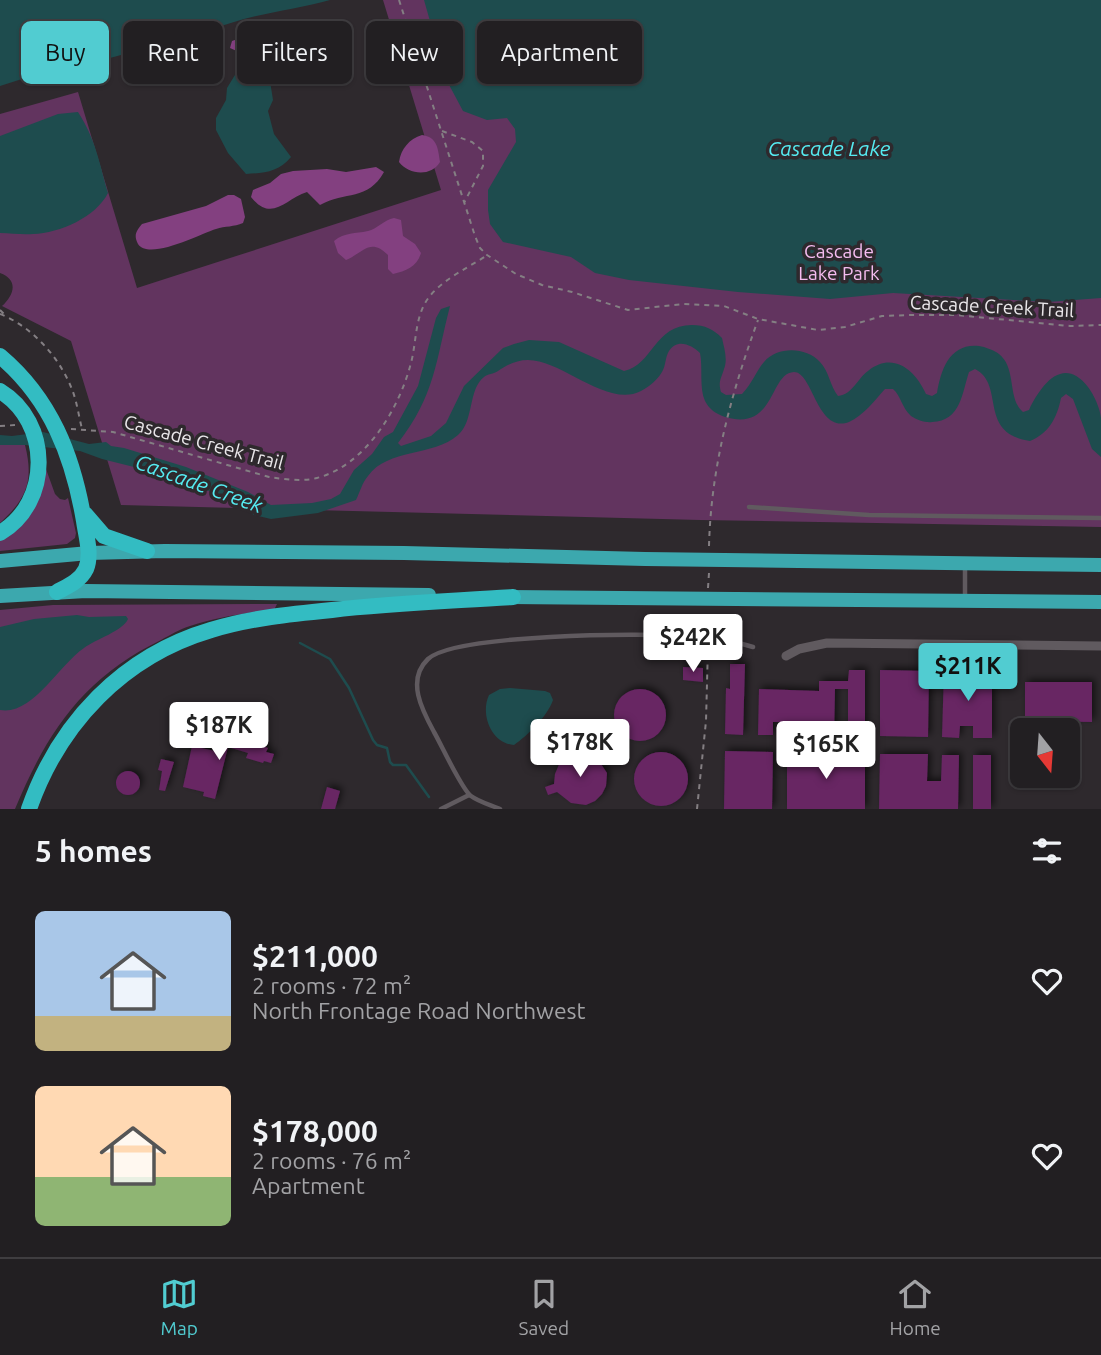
<!DOCTYPE html>
<html lang="en">
<head>
<meta charset="utf-8">
<style>
  :root { --surface:#221f22; --page:#2a272a; --text:#f1f3f6; --muted:#a2a2a5; --line:#3f3d40; --accent:#51ccd1 }
  body { margin:0; font-family:Ubuntu,sans-serif; background:var(--page); color:var(--text); height:100vh; display:flex; flex-direction:column; font-size:26px; white-space:nowrap }
  * { box-sizing:border-box; margin:0 }
  p { font-size:23px; color:var(--muted) }
  .icon { flex:none; width:38px; height:38px; fill:none; stroke:currentColor; stroke-width:2; stroke-linecap:round; stroke-linejoin:round }
  .map { position:relative; height:809px; overflow:hidden }
  .drawer { display:flex; flex-direction:column; background:var(--surface); flex:1 }
  .drawer>* { flex:none }
  .banner { position:absolute; left:21px; top:21px; width:700px; height:63px; display:flex; gap:14px }
  .needle { width:46px; rotate:163deg }
  .buttons { position:absolute; left:1010px; top:718px; display:grid; gap:14px }
  .buttons a { display:grid; place-items:center; width:70px; height:70px; border-radius:10px; background:var(--surface); box-shadow:0 2px 5px #0004,0 0 0 2px var(--line); font-size:35px }
  .price { position:absolute; translate:-50% -60px; padding:0 16px; border-radius:7px; background:#fff; color:#222; font-size:23px; line-height:46px; filter:drop-shadow(0 2px 4px #0008) }
  .price::after { content:''; position:absolute; left:50%; top:42px; width:21px; height:16px; margin-left:-10px; background:inherit; clip-path:polygon(0 0,100% 0,50% 100%) }
  .price.on { background:var(--accent); color:#111 }
  ul { padding:0; list-style:none }
  li { display:flex; align-items:center; gap:21px; height:175px; padding:0 35px }
  li span { display:grid; place-items:center; flex:none; width:196px; height:140px; border-radius:10px; color:#555 }
  li>.icon { margin-inline-start:auto }
  span .icon { width:84px; height:84px; fill:#fffc; stroke-width:1 }
  li b { font-size:30px }
  h2 { display:flex; justify-content:space-between; align-items:center; height:84px; padding:0 35px; font-size:30px }
  .chip { padding:0 24px; border-radius:10px; background:var(--surface); box-shadow:0 2px 5px #0004,0 0 0 2px var(--line); font-size:24px; line-height:63px }
  .chip.on { background:var(--accent); color:#111 }
  .tabs { display:flex; justify-content:space-around; align-items:center; height:98px; border-top:2px solid var(--line); background:var(--surface); font-size:19px; color:var(--muted) }
  .tabs a { display:grid; justify-items:center; gap:4px }
  .tabs .on { color:var(--accent) }
  .map>svg:first-child { display:block }
  .green { fill:#62345f }
  .forest { fill:#834080 }
  .water { fill:#1e4c4e }
  .lines { fill:none; stroke-linecap:round; stroke-linejoin:round }
  .stream { stroke:#1e4c4e; stroke-width:2.5 }
  .building { fill:#672564; filter:url(#shadow) }
  .path { stroke:#847f83; stroke-width:2; stroke-dasharray:5 5; stroke-linecap:butt }
  .service { stroke:#605a5f; stroke-width:4.5 }
  .minor { stroke:#605a5f; stroke-width:9 }
  .trunk { stroke:#3ca8ae; stroke-width:14 }
  .motorway { stroke:#33bcc2; stroke-width:16 }
  .labels { text-anchor:middle; stroke-width:7; stroke-linejoin:round; paint-order:stroke }
  .park-label { font-size:19px; fill:#f5bcf0; stroke:#2e292d }
  .street-label { font-size:19px; fill:#eae7ea; stroke:#2e292d }
  .water-label { font-size:21px; font-style:italic; fill:#55ebf1; stroke:#2e292d }
</style>
</head>
<body>
<div class="map">
<svg width="1101" height="809" viewBox="0 0 1101 809">
  <defs>
    <filter id="shadow"><feDropShadow dx="3" dy="-3" stdDeviation="3.5" flood-color="#0009"/></filter>
  </defs>
  <rect width="100%" height="100%" fill="#2e292d"/>
  <!-- green -->
  <path class="green" d="M383 0H1101V527L700 520 121 505 71 341 2 306C14 295 19 280 0 273V114L78 92 137 288 441 190Z
    M0 445H25C34 481 27 498 0 523Z
    M46 469 55 494 60 499 65 500 68 498 76 533 75 538 67 544 0 551V540L40 491Z
    M277 604 274 610C245 613 217 617 190 626 180 629 170 635 161 640 84 677 47 732 15 809H0V610L53 605Z"/>
  <!-- forest -->
  <path class="forest" d="M288 26 302 28 306 32V43L274 51C262 43 253 45 241 53L230 48 232 41 254 33Z
    M422 135C437 137 438 148 440 162 431 177 409 175 399 162 401 149 409 139 422 135Z
    M376 167 384 172C368 201 345 191 320 205L307 192C285 199 272 223 251 197L253 190 270 183 281 174 293 171 327 169 346 172Z
    M228 195H234L241 199 245 217 243 223C234 227 225 226 216 229 200 234 149 261 138 244 133 235 137 230 142 224L206 206Z
    M394 218 401 220 403 236 415 244 421 253C417 267 406 271 393 274L388 269V255C370 237 363 253 346 260L338 253 334 241C345 232 355 234 368 231 377 229 384 220 394 218Z"/>
  <!-- water -->
  <path class="water" d="M0 0H330C298 9 266 12 234 22 206 30 180 41 151 47L147 58 132 52 99 61 88 60 69 64 0 86Z
    M424 0H1101V298L1048 302 893 293 830 299 738 292 629 280 595 273 571 257 503 242 490 224 488 210V190L516 142 515 129 507 118 487 120 463 111 447 81Z
    M273 56 277 58 270 81 273 100 268 111 274 134 291 157C279 172 264 173 246 174L228 153 216 130V118L226 100 227 88 238 70Z
    M78 112C96 140 99 162 108 193 96 217 60 233 33 234 22 235 11 233 0 233V136L58 114Z
    M450 306C436 360 435 396 398 443L401 446 431 436 446 423 464 386 503 348 514 344 529 340 559 342 624 371C653 365 654 325 692 325 705 325 713 329 722 338 724 348 728 359 724 369 721 379 718 382 721 392L726 395 742 394C752 384 756 371 764 362 778 346 806 347 820 362 829 371 830 386 838 396 853 394 857 379 868 371 893 351 915 370 926 394L932 396 937 393C941 369 950 343 979 346 985 347 994 350 999 354 1017 368 1007 399 1023 412L1029 410C1041 385 1063 355 1088 387 1094 395 1100 408 1101 418 1101 430 1101 444 1101 457L1092 449 1073 399 1066 394 1061 398C1057 418 1049 433 1030 441 977 433 1006 385 975 369L969 372C962 393 961 421 932 422 926 423 917 420 911 416 902 408 901 396 893 389H885C875 400 863 416 849 422 817 434 813 372 794 372 769 373 776 432 725 417 716 414 709 409 705 401 699 388 703 367 700 353 692 345 677 338 669 351 665 357 666 366 662 372 657 381 643 392 633 394 600 401 560 360 528 360 516 360 507 365 498 371 494 374 487 374 484 377 468 389 474 422 458 435 433 457 388 448 368 476 362 483 360 492 356 500L318 513 271 519 254 515 238 504 182 479 102 459 80 451 25 445H0V435L12 436 43 432 89 444 106 442 111 446 124 448 186 467 248 492 271 505 312 503 331 499 340 494 354 470 372 454 384 437 393 432 418 386 436 318 441 309Z
    M77 615 89 617 126 616 128 619C123 631 96 639 84 648 59 665 32 716 0 710V627L34 619Z
    M510 688 545 691 550 693 553 700C547 717 528 735 514 745 491 743 480 714 489 695L500 689Z"/>
  <g class="lines">
    <!-- stream -->
    <path class="stream" d="M300 643 330 659 349 688 373 740 377 745 387 748 390 762 393 765H406L429 797"/>
  </g>
  <!-- building -->
  <path class="building" d="M730 664H745L743 735 725 734 726 688 730 689Z
    M683 667 703 668V682L683 680Z
    M849 670H865V736H848V689H835L834 736 787 735V722H773V735H758L759 689 819 691V681H848Z
    M880 670 929 671 928 737 880 736Z
    M944 670 992 671V738H973V726H960L959 738 942 737Z
    M1025 682H1092V722L1025 721Z
    M614 715a26 26 0 1 1 52 0a26 26 0 1 1-52 0Z
    M221 731 260 743 259 745 268 748 266 752 274 754 271 763 264 761 263 763 246 758 248 753 228 747 215 799 203 796 204 792 183 787 192 746 215 751Z
    M725 751 773 752 772 809H724Z
    M787 752 865 753V809H787Z
    M634 779a27 27 0 1 1 54 0a27 27 0 1 1-54 0Z
    M576 753 589 754 597 758 607 773 606 786 602 794 595 801 586 805 571 803 557 792 548 795 545 787 554 784 555 774 560 762Z
    M880 754H928L927 781H941L942 755H959L958 809H879Z
    M973 755H991V809H973Z
    M161 759 174 762 165 791 159 790 162 771 158 770Z
    M116 783a12 12 0 1 1 24 0a12 12 0 1 1-24 0Z
    M327 787 340 791 335 809H321Z"/>
  <g class="lines">
    <!-- path -->
    <path class="path" d="M399 0 475 236 480 248 487 255 516 274 542 285 572 292 628 310 683 304 724 306 758 319 818 330 845 327 882 316 910 315H956L1070 326 1101 325
      M442 131 472 142 483 151V166L464 203
      M0 310 6 316
      M0 314C33 327 61 359 73 392 77 403 79 417 82 429
      M0 426 16 425
      M71 429 113 432 269 477C284 479 301 482 317 478 366 465 399 409 411 363 416 344 415 323 424 305 435 283 466 269 486 256
      M709 546C711 467 731 394 758 320
      M708 588 709 573
      M708 630V611
      M697 809 706 721 708 646"/>
    <!-- service -->
    <path class="service" d="M749 507 869 515 1101 518
      M965 566V600
      M441 809 469 795
      M500 809C491 805 479 802 471 796 462 790 441 744 434 732 422 710 406 680 428 659 455 634 642 633 685 636 708 637 731 640 753 647"/>
    <!-- minor -->
    <path class="minor" d="M786 656 799 649 827 643 1101 646"/>
    <!-- trunk -->
    <path class="trunk" d="M0 561 89 553 165 551 404 553 645 559 1101 565
      M0 596 86 591 429 595
      M502 597 1101 602"/>
    <!-- motorway -->
    <path class="motorway" d="M0 356C51 399 73 456 84 521 86 536 92 554 86 569 80 581 68 586 57 592
      M0 391C51 422 52 502 0 533
      M85 514 104 536 147 551
      M29 809C59 723 123 656 211 630 250 618 291 614 332 610 392 603 453 601 513 597"/>
  </g>
  <g class="labels">
    <!-- park labels -->
    <g class="park-label">
      <text x="839" y="258">Cascade<tspan x="839" dy="22">Lake Park</tspan></text>
    </g>
    <!-- street labels -->
    <g class="street-label">
      <text transform="translate(992 306) rotate(3)" y="7">Cascade Creek Trail</text>
      <text transform="translate(204 442) rotate(15)" y="7">Cascade Creek Trail</text>
    </g>
    <!-- water labels -->
    <g class="water-label">
      <text x="829" y="156">Cascade Lake</text>
      <text transform="translate(199 484) rotate(20)" y="7">Cascade Creek</text>
    </g>
  </g>
</svg>
<div class="buttons">
<a><svg class="needle" viewBox="-14 -14 28 28"><path d="M0-13l5 13h-10z" fill="#e53935"/><path d="M0 13l5-13h-10z" fill="#a2a2a5"/></svg></a>
</div>
<b class="price" style="left:693px;top:674px">$242K</b>
<b class="price on" style="left:968px;top:703px">$211K</b>
<b class="price" style="left:219px;top:762px">$187K</b>
<b class="price" style="left:580px;top:779px">$178K</b>
<b class="price" style="left:826px;top:781px">$165K</b>
<div class="banner">
<a class="chip on">Buy</a>
<a class="chip">Rent</a>
<a class="chip">Filters</a>
<a class="chip">New</a>
<a class="chip">Apartment</a>
</div>
</div>
<section class="drawer">
<h2>5 homes<svg class="icon" aria-label="filters" viewBox="0 0 24 24"><path d="M4 7h16M4 17h16"/><circle cx="9" cy="7" r="2"/><circle cx="15" cy="17" r="2"/></svg></h2>
<ul>
<li><span style="background:linear-gradient(#a9c7e8 75%,#c2b280 0)"><svg class="icon" aria-label="home" viewBox="0 0 24 24"><path d="M3 11l9-7 9 7M6 9v11h12V9"/></svg></span><div><b>$211,000</b><p>2 rooms · 72 m²</p><p>North Frontage Road Northwest</p></div><svg class="icon" aria-label="heart" viewBox="0 0 24 24"><path d="M12 20l-8-8c-3-5 5-10 8-4 3-6 11-1 8 4z"/></svg></li>
<li><span style="background:linear-gradient(#ffd9b3 65%,#8fb573 0)"><svg class="icon" aria-label="home" viewBox="0 0 24 24"><path d="M3 11l9-7 9 7M6 9v11h12V9"/></svg></span><div><b>$178,000</b><p>2 rooms · 76 m²</p><p>Apartment</p></div><svg class="icon" aria-label="heart" viewBox="0 0 24 24"><path d="M12 20l-8-8c-3-5 5-10 8-4 3-6 11-1 8 4z"/></svg></li>
</ul>
</section>
<nav class="tabs">
<a class="on"><svg class="icon" aria-label="map" viewBox="0 0 24 24"><path d="M3 6l6-2 6 2 6-2v14l-6 2-6-2-6 2zM9 4v14M15 6v14"/></svg>Map</a>
<a><svg class="icon" aria-label="saved" viewBox="0 0 24 24"><path d="M7 4h10v16l-5-4-5 4z"/></svg>Saved</a>
<a><svg class="icon" aria-label="home" viewBox="0 0 24 24"><path d="M3 11l9-7 9 7M6 9v11h12V9"/></svg>Home</a>
</nav>
</body>
</html>
